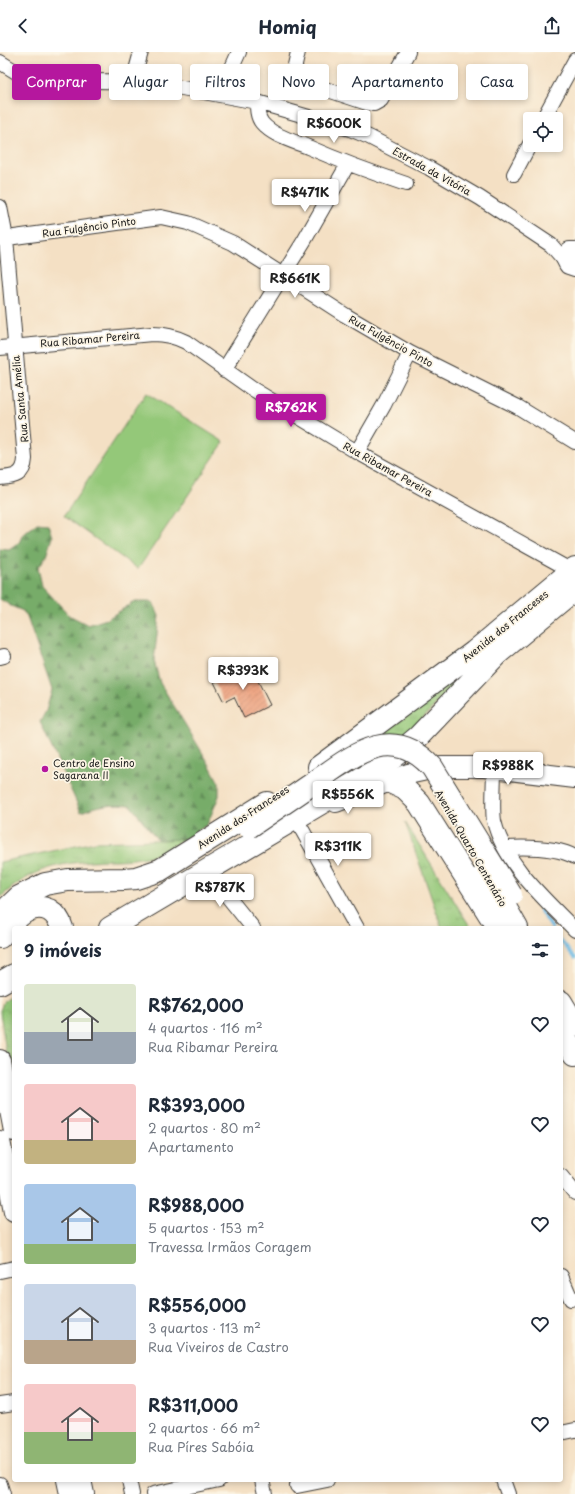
<!DOCTYPE html>
<html lang="pt">
<head>
<meta charset="utf-8">
<style>
  :root { --surface:#fff; --page:#f2f2f3; --text:#1f2937; --muted:#747a83; --accent:#b5179e }
  body { margin:0; font-family:"Playpen Sans",sans-serif; background:var(--page); color:var(--text); height:100vh; display:flex; flex-direction:column; font-size:15px; white-space:nowrap }
  * { box-sizing:border-box; margin:0 }
  p { font-size:13px; color:var(--muted) }
  .icon { flex:none; width:22px; height:22px; fill:none; stroke:currentColor; stroke-width:2; stroke-linecap:round; stroke-linejoin:round }
  .map { position:relative; flex:1; overflow:hidden }
  .sheet { position:absolute; left:12px; top:874px; width:551px; height:556px; display:flex; flex-direction:column; background:var(--surface); border-radius:4px; box-shadow:0 2px 6px #0003 }
  .sheet>* { flex:none }
  .banner { position:absolute; left:12px; top:12px; width:551px; height:36px; display:flex; gap:8px }
  .fabs { position:absolute; left:523px; top:60px; display:grid; gap:8px }
  .fabs a { display:grid; place-items:center; width:40px; height:40px; border-radius:4px; background:var(--surface); box-shadow:0 2px 6px #0003; font-size:20px }
  .price { position:absolute; translate:-50% -34px; padding:0 9px; border-radius:4px; background:#fff; color:#222; font-size:13px; line-height:26px; filter:drop-shadow(0 1px 2px #0008) }
  .price::after { content:''; position:absolute; left:50%; top:24px; width:12px; height:9px; margin-left:-6px; background:inherit; clip-path:polygon(0 0,100% 0,50% 100%) }
  .price.current { background:var(--accent); color:#fff }
  ul { padding:0; list-style:none }
  li { display:flex; align-items:center; gap:12px; height:100px; padding:0 12px }
  li span { display:grid; place-items:center; flex:none; width:112px; height:80px; border-radius:4px; color:#555 }
  li>.icon { margin-inline-start:auto }
  span .icon { width:48px; height:48px; fill:#fffc; stroke-width:1 }
  li b { font-size:17px }
  h2 { display:flex; justify-content:space-between; align-items:center; height:48px; padding:0 12px; font-size:17px }
  .chip { padding:0 14px; border-radius:4px; background:var(--surface); box-shadow:0 2px 6px #0003; font-size:14px; line-height:36px }
  .chip.current { background:var(--accent); color:#fff }
  header { display:flex; justify-content:space-between; align-items:center; height:52px; padding:0 12px; background:var(--surface); font-size:18px; font-weight:700 }
  .map>svg:first-child { display:block }
  .grass { fill:url(#grass-tufts); stroke:#58724a }
  .forest { fill:url(#forest-firs); stroke:#4a6442 }
  .park { fill:url(#park-crowns); stroke:#58724a }
  .pitch { fill:#94c879; stroke:#58724a }
  .lines { fill:none; stroke-linecap:round; stroke-linejoin:round }
  .stream { stroke:#6bbae5; stroke-width:3.5 }
  .building { fill:url(#building-hatch) }
  .street-casing { stroke:#3c3935; stroke-width:16 }
  .secondary-casing { stroke:#3c3935; stroke-width:22 }
  .primary-casing { stroke:#3c3935; stroke-width:24 }
  .street { stroke:#fff; stroke-width:14 }
  .secondary { stroke:#fff; stroke-width:20 }
  .primary { stroke:#fff; stroke-width:22 }
  .primary-bridge-casing { stroke:#3c3935; stroke-width:24; stroke-linecap:butt }
  .primary-bridge { stroke:#fff; stroke-width:22 }
  .poi-dot { fill:#b5179e; stroke:#fcf5e5; stroke-width:1.5 }
  .labels { text-anchor:middle; stroke-width:3.5; stroke-linejoin:round; paint-order:stroke }
  .street-label { font-size:10px; fill:#1c1c1c; stroke:#fcf5e5 }
  .poi-label { font-size:10px; fill:#1c1c1c; stroke:#fcf5e5; text-anchor:start }
</style>
</head>
<body>
<header><svg class="icon" aria-label="back" viewBox="0 0 24 24"><path d="M15 5l-7 7 7 7"/></svg>Homiq<svg class="icon" aria-label="share" viewBox="0 0 24 24"><path d="M12 15V3M7 8l5-5 5 5M5 13v7h14v-7"/></svg></header>
<div class="map">
<svg width="575" height="1442" viewBox="0 0 575 1442">
  <defs>
    <pattern id="grass-tufts" width="24" height="20" patternUnits="userSpaceOnUse"><rect width="24" height="20" fill="#94c879"/><path d="M3 7l-1-3M5 7V3M7 7l1-3M15 17l-1-3M17 17v-4M19 17l1-3" fill="none" stroke="#7fab68"/></pattern>
    <pattern id="forest-firs" width="22" height="20" patternUnits="userSpaceOnUse"><rect width="22" height="20" fill="#77ac69"/><path d="M5 1l3.5 6h-7zM16 11l3.5 6h-7z" fill="#618b56"/></pattern>
    <pattern id="park-crowns" width="20" height="18" patternUnits="userSpaceOnUse"><rect width="20" height="18" fill="#94c879"/><path d="M2 6a3 3 0 1 1 6 0M12 15a3 3 0 1 1 6 0" fill="none" stroke="#7fab68"/></pattern>
    <pattern id="building-hatch" width="6" height="6" patternUnits="userSpaceOnUse"><rect width="6" height="6" fill="#eca07e"/><path d="M-1 1l2-2M0 6l6-6M5 7l2-2" fill="none" stroke="#ca896c"/></pattern>
  </defs>
  <rect width="100%" height="100%" fill="#fcf5e5"/>
  <filter id="ink" filterUnits="userSpaceOnUse"><feTurbulence type="fractalNoise" baseFrequency=".025" numOctaves="2"/><feDisplacementMap in="SourceGraphic" scale="8" xChannelSelector="R" yChannelSelector="G"/><feConvolveMatrix kernelMatrix="1 2 1 2 8 2 1 2 1" color-interpolation-filters="sRGB"/></filter>
  <filter id="wash" filterUnits="userSpaceOnUse"><feTurbulence type="fractalNoise" baseFrequency=".012" numOctaves="4" result="noise"/><feDisplacementMap in="SourceGraphic" scale="16" xChannelSelector="R" yChannelSelector="G"/><feGaussianBlur stdDeviation="0.9" result="paint"/><feColorMatrix in="noise" values="0 0 0 0 0 0 0 0 0 0 0 0 0 0 0 0 0 1.4 0 .05"/><feComposite in="paint" operator="in"/></filter>
  <g filter="url(#wash)">
    <rect width="100%" height="100%" fill="#f4e0c4"/>
    <!-- grass -->
    <path class="grass" d="M458 623 461 627 413 676 360 717 356 709 367 695Z
      M405 770 471 876H442Z
      M185 787C171 795 157 804 140 806 129 808 118 808 107 808 64 810 32 815 0 846V810L95 790Z"/>
    <!-- forest -->
    <path class="forest" d="M37 471 48 472 52 485 46 504 38 516 42 534 69 563 88 573 107 567 134 550H153L159 564 154 609 160 631 208 710 219 731V744L207 773 185 787 158 788 130 753C112 751 99 753 81 760L40 670 46 659 52 638 27 565 23 559 11 554 0 547V497L9 498 19 491 22 484Z"/>
    <!-- park -->
    <path class="park" d="M14 942V1026L10 1027 0 959 4 949Z"/>
    <!-- pitch -->
    <path class="pitch" d="M146 341 224 390 138 517 64 464Z"/>
    <g class="lines">
      <!-- stream -->
      <path class="stream" d="M540 858 552 876
        M561 889 575 906"/>
    </g>
    <g id="blocks">
      <!-- building -->
      <path class="building" d="M250 613 270 653 244 666 234 645 224 650 214 630Z"/>
    </g>
  </g>
  <g filter="url(#ink)">
    <use href="#blocks" fill-opacity="0" stroke="#3c3935" stroke-width="1"/>
    <g class="lines">
      <!-- street casing -->
      <g class="street-casing">
        <path id="street" d="M298 0 293 22 295 27 367 51 374 52 381 48 408 0
          M0 10 21 23 38 28 150 30 257 50 350 77 369 85 429 116 480 146 551 193 567 211
          M133 29 141 0
          M220 42 239 0
          M257 50C257 57 257 65 262 71 273 84 293 89 308 95 340 109 373 121 406 132
          M543 67 575 8
          M514 122 530 92
          M0 155 6 186 25 407C24 423 15 425 0 426
          M0 187 161 165 188 171 233 191 345 263 410 301 518 355 575 390
          M0 296 152 282C165 282 174 284 186 290L251 336 357 400 572 519
          M224 318 304 189 348 112
          M357 400 384 353 410 301
          M0 605 4 604
          M494 717C494 731 492 756 494 769 504 812 546 848 575 878
          M296 767 357 876
          M506 796C526 795 557 795 575 805
          M207 819 253 876
          M561 1124 575 1141
          M0 1219 14 1216
          M561 1224 571 1247
          M0 1353 14 1351
          M561 1381 575 1378
          M129 1428 132 1442
          M262 1428 265 1442
          M503 1428 508 1442
          M0 1432 3 1442
          M297 1434 327 1428
          M153 1442 219 1428"/>
      </g>
      <!-- secondary casing -->
      <g class="secondary-casing">
        <path id="secondary" d="M575 200H570L566 206 569 212 575 214
          M336 750 408 722 441 715H484L575 726
          M0 1008 14 1079
          M0 1089 14 1160
          M67 1428 70 1442
          M81 1428 84 1442"/>
      </g>
      <!-- primary casing -->
      <g class="primary-casing">
        <path id="primary" d="M319 715 474 600 575 516
          M388 729 405 737 419 751 498 876
          M485 820 517 876
          M0 863 19 845 45 832 68 828 124 827 136 826 160 818 267 751
          M110 876 365 725 394 705 418 685 497 602 575 537
          M0 885C12 871 28 848 49 858 56 862 60 869 62 876
          M0 931 14 923
          M561 950 575 973
          M561 979 575 1002"/>
      </g>
      <!-- street -->
      <use href="#street" class="street"/>
      <!-- secondary -->
      <use href="#secondary" class="secondary"/>
      <!-- primary -->
      <use href="#primary" class="primary"/>
      <!-- primary-bridge casing -->
      <g class="primary-bridge-casing">
        <path id="primary-bridge" d="M249 775C271 760 293 745 315 730 353 703 392 671 432 715L511 843"/>
      </g>
      <!-- primary-bridge -->
      <use href="#primary-bridge" class="primary-bridge"/>
    </g>
  </g>
  <!-- markers -->
  <circle class="poi-dot" cx="45" cy="717" r="4"/>
  <g class="labels">
    <!-- street labels -->
    <g class="street-label">
      <text transform="translate(432 119) rotate(29)" y="4">Estrada da Vitória</text>
      <text transform="translate(89 175) rotate(-8)" y="4">Rua Fulgêncio Pinto</text>
      <text transform="translate(90 287) rotate(-5)" y="4">Rua Ribamar Pereira</text>
      <text transform="translate(391 289) rotate(29)" y="4">Rua Fulgêncio Pinto</text>
      <text transform="translate(20 347) rotate(-96)" y="4">Rua Santa Amélia</text>
      <text transform="translate(388 417) rotate(29)" y="4">Rua Ribamar Pereira</text>
      <text transform="translate(505 574) rotate(-39)" y="4">Avenida dos Franceses</text>
      <text transform="translate(243 765) rotate(-33)" y="4">Avenida dos Franceses</text>
      <text transform="translate(471 796) rotate(60)" y="4">Avenida Quarto Centenário</text>
    </g>
    <!-- poi labels -->
    <g class="poi-label">
      <text x="53" y="715">Centro de Ensino<tspan x="53" dy="12">Sagarana II</tspan></text>
    </g>
  </g>
</svg>
<div class="fabs">
<a><svg class="icon" aria-label="locate" viewBox="0 0 24 24"><circle cx="12" cy="12" r="6"/><path d="M12 2v4M12 18v4M2 12h4M18 12h4"/></svg></a>
</div>
<b class="price" style="left:334px;top:92px">R$600K</b>
<b class="price" style="left:305px;top:161px">R$471K</b>
<b class="price" style="left:295px;top:247px">R$661K</b>
<b class="price current" style="left:291px;top:376px">R$762K</b>
<b class="price" style="left:243px;top:639px">R$393K</b>
<b class="price" style="left:508px;top:734px">R$988K</b>
<b class="price" style="left:348px;top:763px">R$556K</b>
<b class="price" style="left:338px;top:815px">R$311K</b>
<b class="price" style="left:220px;top:856px">R$787K</b>
<div class="banner">
<a class="chip current">Comprar</a>
<a class="chip">Alugar</a>
<a class="chip">Filtros</a>
<a class="chip">Novo</a>
<a class="chip">Apartamento</a>
<a class="chip">Casa</a>
</div>
<section class="sheet">
<h2>9 imóveis<svg class="icon" aria-label="filters" viewBox="0 0 24 24"><path d="M4 7h16M4 17h16"/><circle cx="9" cy="7" r="2"/><circle cx="15" cy="17" r="2"/></svg></h2>
<ul>
<li><span style="background:linear-gradient(#dfe7d0 60%,#9aa5b1 0)"><svg class="icon" aria-label="home" viewBox="0 0 24 24"><path d="M3 11l9-7 9 7M6 9v11h12V9"/></svg></span><div><b>R$762,000</b><p>4 quartos · 116 m²</p><p>Rua Ribamar Pereira</p></div><svg class="icon" aria-label="heart" viewBox="0 0 24 24"><path d="M12 20l-8-8c-3-5 5-10 8-4 3-6 11-1 8 4z"/></svg></li>
<li><span style="background:linear-gradient(#f6c9c9 70%,#c2b280 0)"><svg class="icon" aria-label="home" viewBox="0 0 24 24"><path d="M3 11l9-7 9 7M6 9v11h12V9"/></svg></span><div><b>R$393,000</b><p>2 quartos · 80 m²</p><p>Apartamento</p></div><svg class="icon" aria-label="heart" viewBox="0 0 24 24"><path d="M12 20l-8-8c-3-5 5-10 8-4 3-6 11-1 8 4z"/></svg></li>
<li><span style="background:linear-gradient(#a9c7e8 75%,#8fb573 0)"><svg class="icon" aria-label="home" viewBox="0 0 24 24"><path d="M3 11l9-7 9 7M6 9v11h12V9"/></svg></span><div><b>R$988,000</b><p>5 quartos · 153 m²</p><p>Travessa Irmãos Coragem</p></div><svg class="icon" aria-label="heart" viewBox="0 0 24 24"><path d="M12 20l-8-8c-3-5 5-10 8-4 3-6 11-1 8 4z"/></svg></li>
<li><span style="background:linear-gradient(#c9d6e8 70%,#b9a48a 0)"><svg class="icon" aria-label="home" viewBox="0 0 24 24"><path d="M3 11l9-7 9 7M6 9v11h12V9"/></svg></span><div><b>R$556,000</b><p>3 quartos · 113 m²</p><p>Rua Viveiros de Castro</p></div><svg class="icon" aria-label="heart" viewBox="0 0 24 24"><path d="M12 20l-8-8c-3-5 5-10 8-4 3-6 11-1 8 4z"/></svg></li>
<li><span style="background:linear-gradient(#f6c9c9 60%,#8fb573 0)"><svg class="icon" aria-label="home" viewBox="0 0 24 24"><path d="M3 11l9-7 9 7M6 9v11h12V9"/></svg></span><div><b>R$311,000</b><p>2 quartos · 66 m²</p><p>Rua Píres Sabóia</p></div><svg class="icon" aria-label="heart" viewBox="0 0 24 24"><path d="M12 20l-8-8c-3-5 5-10 8-4 3-6 11-1 8 4z"/></svg></li>
</ul>
</section>
</div>
</body>
</html>
